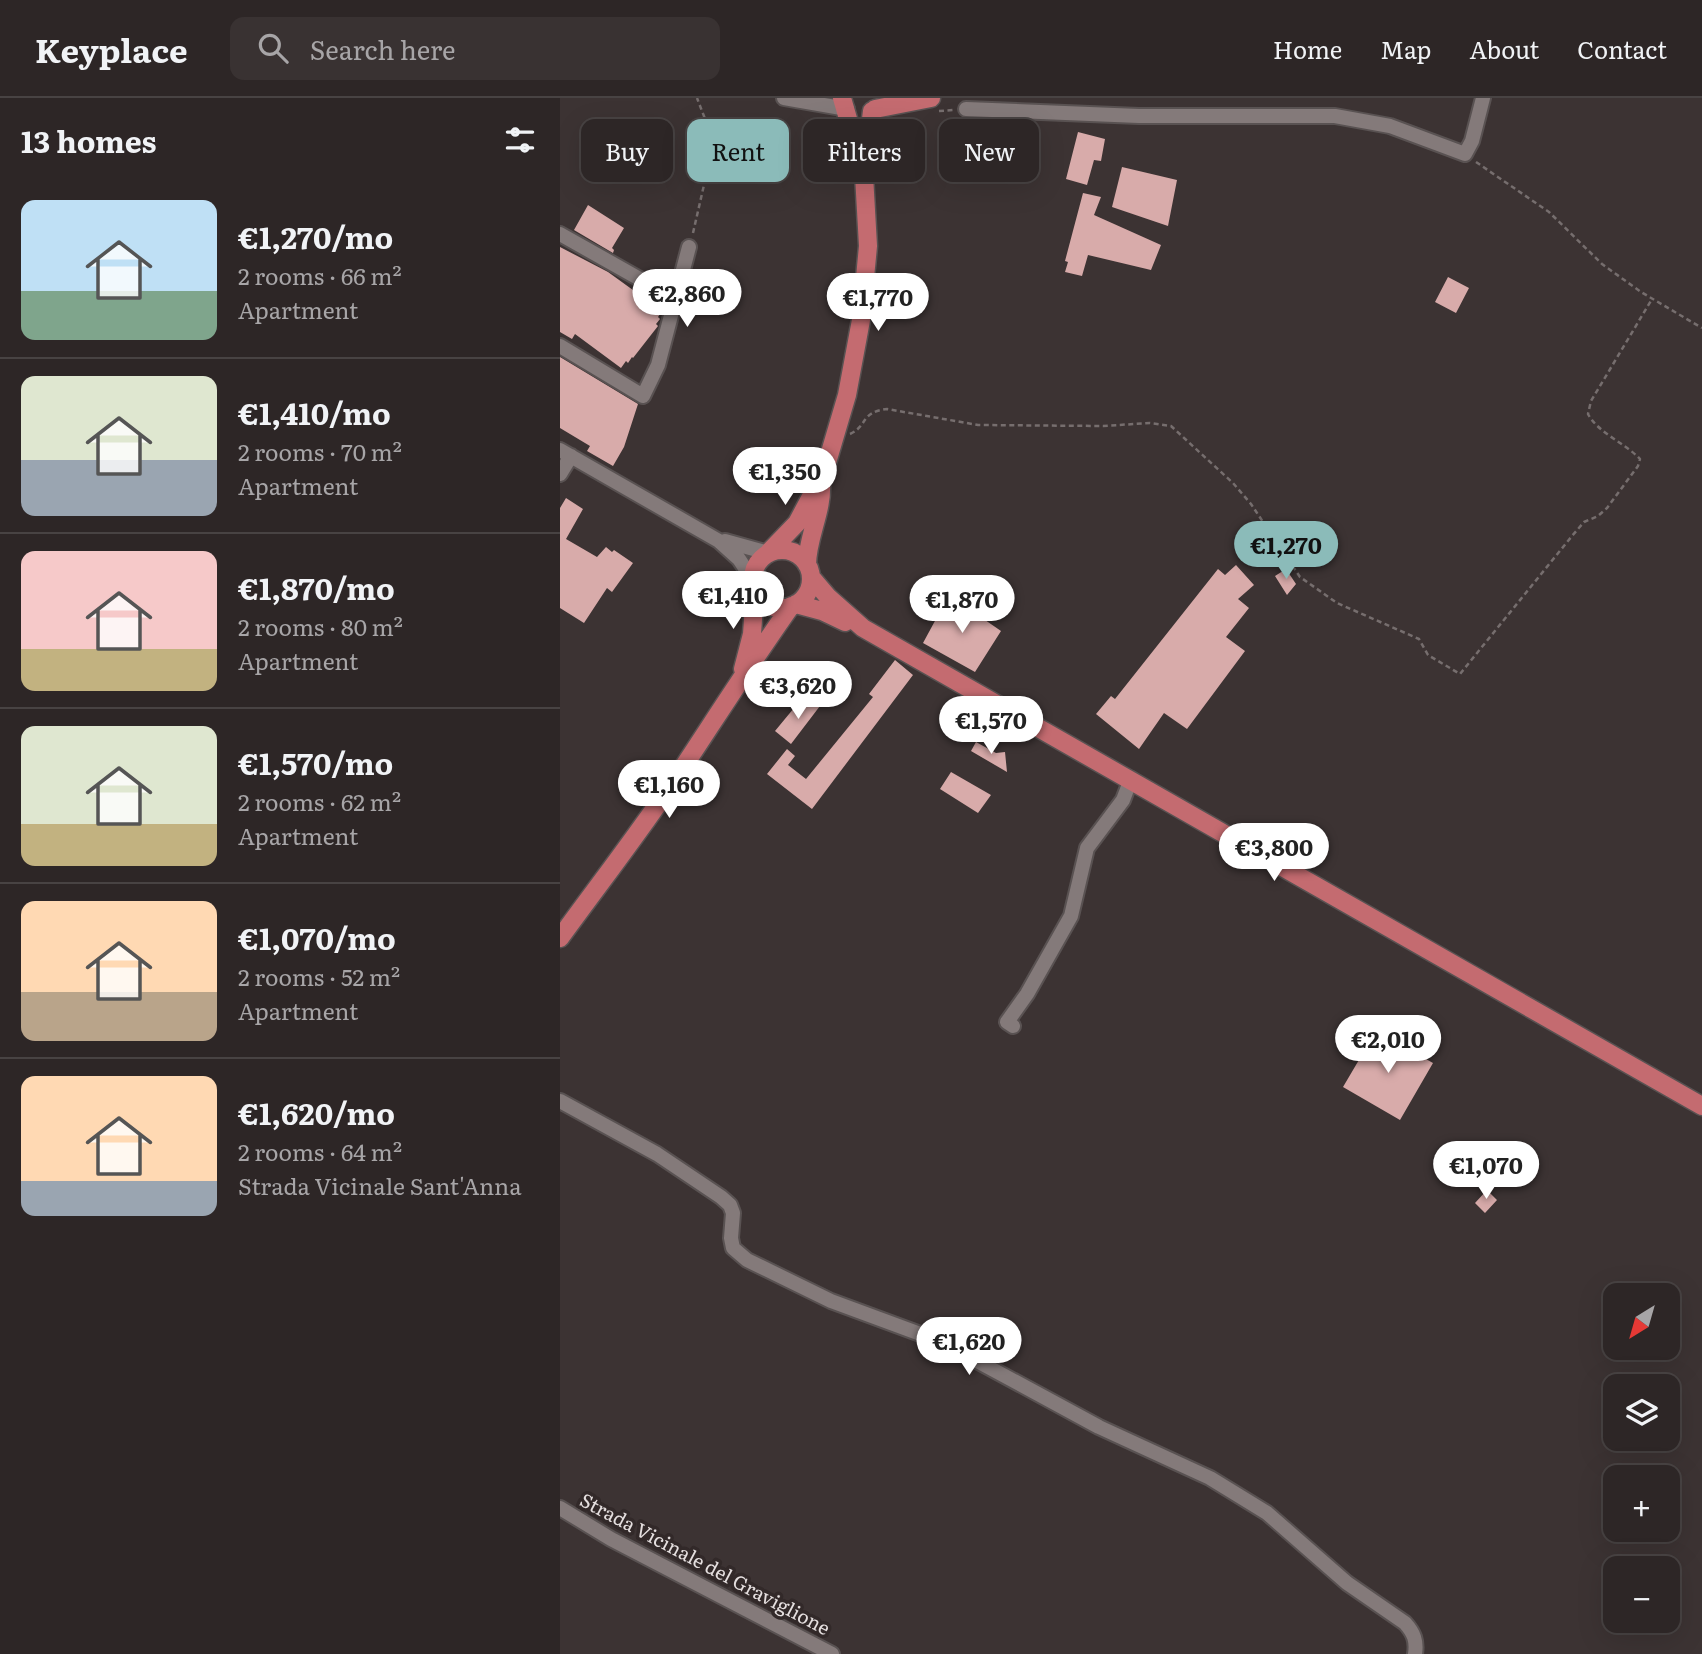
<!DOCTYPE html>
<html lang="en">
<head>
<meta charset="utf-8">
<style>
  :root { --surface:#2d2626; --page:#393232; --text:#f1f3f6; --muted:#a7a5a7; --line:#484343; --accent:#8bbbb9 }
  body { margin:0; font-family:Literata,serif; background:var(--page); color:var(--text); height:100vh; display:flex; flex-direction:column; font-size:26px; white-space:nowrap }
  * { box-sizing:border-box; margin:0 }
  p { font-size:23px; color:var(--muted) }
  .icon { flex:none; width:38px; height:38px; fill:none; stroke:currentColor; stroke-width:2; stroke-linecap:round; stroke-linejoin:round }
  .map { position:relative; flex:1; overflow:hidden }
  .panel { display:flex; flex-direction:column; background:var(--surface); width:560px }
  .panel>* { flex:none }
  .guide { position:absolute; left:21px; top:21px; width:665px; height:63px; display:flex; gap:14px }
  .needle { width:46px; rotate:217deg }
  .fabs { position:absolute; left:1043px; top:1185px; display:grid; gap:14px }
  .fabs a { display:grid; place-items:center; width:77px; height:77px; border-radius:14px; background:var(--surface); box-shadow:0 7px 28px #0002,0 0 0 2px var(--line); font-size:35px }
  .price { position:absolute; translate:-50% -60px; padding:0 16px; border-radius:24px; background:#fff; color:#222; font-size:23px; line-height:46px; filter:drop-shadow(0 2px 4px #0008) }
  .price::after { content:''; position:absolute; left:50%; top:42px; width:21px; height:16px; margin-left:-10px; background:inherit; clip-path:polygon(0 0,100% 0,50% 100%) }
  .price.selected { background:var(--accent); color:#111 }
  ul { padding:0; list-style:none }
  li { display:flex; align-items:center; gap:21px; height:175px; padding:0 21px }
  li+li { border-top:2px solid var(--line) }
  li span { display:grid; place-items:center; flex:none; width:196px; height:140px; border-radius:14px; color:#555 }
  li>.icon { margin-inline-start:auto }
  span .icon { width:84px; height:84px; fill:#fffc; stroke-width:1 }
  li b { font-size:30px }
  h2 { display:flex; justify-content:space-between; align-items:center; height:84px; padding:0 21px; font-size:30px }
  .pill { padding:0 24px; border-radius:14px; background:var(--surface); box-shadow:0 7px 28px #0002,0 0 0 2px var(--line); font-size:24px; line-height:63px }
  .pill.selected { background:var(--accent); color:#111 }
  header { display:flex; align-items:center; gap:42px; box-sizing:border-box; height:98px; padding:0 35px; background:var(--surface); border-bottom:2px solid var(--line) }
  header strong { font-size:33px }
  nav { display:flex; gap:38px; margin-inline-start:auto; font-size:24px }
  .search { width:490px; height:63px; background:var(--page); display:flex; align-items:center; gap:18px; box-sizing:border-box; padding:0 24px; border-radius:14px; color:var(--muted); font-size:26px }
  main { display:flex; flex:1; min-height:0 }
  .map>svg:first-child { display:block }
  .building { fill:#d8abaa }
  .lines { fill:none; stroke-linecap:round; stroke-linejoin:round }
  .minor-casing { stroke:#595252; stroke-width:18 }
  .major-casing { stroke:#595252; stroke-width:21 }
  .path { stroke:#766e6e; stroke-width:2.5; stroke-dasharray:5 3.5; stroke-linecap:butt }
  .minor { stroke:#847a7a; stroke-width:14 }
  .major { stroke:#c46b70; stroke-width:18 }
  .labels { text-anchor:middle; stroke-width:7; stroke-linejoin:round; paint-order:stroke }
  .street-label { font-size:19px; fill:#e5dfdf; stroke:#322929 }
</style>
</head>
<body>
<header>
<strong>Keyplace</strong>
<div class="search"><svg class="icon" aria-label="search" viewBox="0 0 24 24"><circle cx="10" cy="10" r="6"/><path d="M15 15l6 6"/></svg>Search here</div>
<nav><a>Home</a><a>Map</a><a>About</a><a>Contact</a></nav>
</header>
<main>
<section class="panel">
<h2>13 homes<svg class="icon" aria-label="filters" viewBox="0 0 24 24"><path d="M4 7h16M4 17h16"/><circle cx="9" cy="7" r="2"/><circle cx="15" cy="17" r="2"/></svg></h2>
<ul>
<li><span style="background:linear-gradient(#bfe0f5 65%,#7fa58c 0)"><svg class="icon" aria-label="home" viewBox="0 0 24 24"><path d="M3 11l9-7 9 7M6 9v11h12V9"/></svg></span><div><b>€1,270/mo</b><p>2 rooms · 66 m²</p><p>Apartment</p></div></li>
<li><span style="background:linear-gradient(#dfe7d0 60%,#9aa5b1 0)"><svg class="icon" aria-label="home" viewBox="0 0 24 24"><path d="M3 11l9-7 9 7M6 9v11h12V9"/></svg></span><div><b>€1,410/mo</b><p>2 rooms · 70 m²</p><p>Apartment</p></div></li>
<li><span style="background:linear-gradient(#f6c9c9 70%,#c2b280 0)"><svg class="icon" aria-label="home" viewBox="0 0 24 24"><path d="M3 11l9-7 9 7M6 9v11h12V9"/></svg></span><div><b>€1,870/mo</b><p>2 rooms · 80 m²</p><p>Apartment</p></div></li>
<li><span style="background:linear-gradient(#dfe7d0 70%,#c2b280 0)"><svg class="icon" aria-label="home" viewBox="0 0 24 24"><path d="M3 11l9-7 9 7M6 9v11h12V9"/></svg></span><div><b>€1,570/mo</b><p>2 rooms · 62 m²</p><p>Apartment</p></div></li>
<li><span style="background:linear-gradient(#ffd9b3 65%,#b9a48a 0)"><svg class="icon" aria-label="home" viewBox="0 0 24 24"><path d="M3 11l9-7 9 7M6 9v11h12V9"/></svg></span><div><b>€1,070/mo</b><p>2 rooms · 52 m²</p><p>Apartment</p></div></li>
<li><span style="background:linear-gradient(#ffd9b3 75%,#9aa5b1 0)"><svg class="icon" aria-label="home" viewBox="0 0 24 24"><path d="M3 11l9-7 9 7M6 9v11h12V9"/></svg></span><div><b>€1,620/mo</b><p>2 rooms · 64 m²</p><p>Strada Vicinale Sant'Anna</p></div></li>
</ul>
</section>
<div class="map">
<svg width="1142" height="1556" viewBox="0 0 1142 1556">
  <rect width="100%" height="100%" fill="#3c3333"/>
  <!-- building -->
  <path class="building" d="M381 25 395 27 393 40 379 38Z
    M518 34 545 41 541 63 534 62 527 87 506 81Z
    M562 69 617 82 608 128 552 109Z
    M523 95 541 99 534 117 601 147 591 172 528 157 522 178 505 174 508 164 505 163Z
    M28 107 64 130 52 150 54 152 53 155 14 132Z
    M0 149 48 174 102 213 98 219 100 221 96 226 98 228 73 260 72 259 68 265 66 263 61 270 15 236 12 241 0 234Z
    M888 179 909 190 896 215 875 204Z
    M0 259 78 306 64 349 53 368 27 353 30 348 0 330Z
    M6 400 23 411 6 441 37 459 46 449 52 454 54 452 73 465 52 494 47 490 24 525 0 510V410Z
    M676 467 694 487 678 501 689 510 666 539 685 553 627 631 604 615 579 651 536 616 551 598 555 601 658 471 665 477Z
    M726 471 736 486 727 497 715 478Z
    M389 497 441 533 415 574 363 545Z
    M335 562 353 577 252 711 207 676 227 651 235 658 228 667 246 681 313 599 309 596Z
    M255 597 263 604 231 646 215 633 234 610 241 615Z
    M416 613 426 619 419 631 409 625Z
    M416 644 436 655 445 654 447 674 411 653Z
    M391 674 431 697 418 715 380 691Z
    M816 933 873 965 840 1022 783 989Z
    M927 1092 937 1102 925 1115 915 1105Z"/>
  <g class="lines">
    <!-- minor casing -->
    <g class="minor-casing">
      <path id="minor" d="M224 0 287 11
        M406 11 579 18H775L830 28 905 56 912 43 923 0
        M0 136 117 202
        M0 248 83 298 98 267 129 149
        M0 352 159 443 179 461 192 481
        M0 376 11 358
        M165 443 208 455
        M453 928 447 924 467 896 511 818 527 750 563 702 571 681
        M0 1003 97 1056 161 1099 170 1107 173 1115 171 1140 173 1150 187 1162 271 1203 382 1244 539 1329 650 1380 707 1415 787 1485 845 1525C854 1535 857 1543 855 1556
        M0 1410 51 1441 272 1556"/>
    </g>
    <!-- major casing -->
    <g class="major-casing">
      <path id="major" d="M282 0 301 66
        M315 11 371 0
        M193 481a29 29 0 1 1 58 0a29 29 0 1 1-58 0Z
        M209 454 237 425 254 393
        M247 467C247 439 263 413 261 385L287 297 301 222 308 148 304 77 312 13
        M251 479 268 499 303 530 1142 1008
        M236 506 262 513 285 524
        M183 571 192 536 195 492
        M0 840C40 785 82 731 120 674 157 618 192 563 231 508"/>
    </g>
    <!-- path -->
    <path class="path" d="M379 13 393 12
      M325 34 336 24
      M916 64 989 114 1042 166 1081 194 1142 230
      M133 135 152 52V39L137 0
      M290 336C308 328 300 314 327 311L418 327 543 328 590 325 611 328 673 385 691 406 740 479 777 505 859 541 868 557 900 576 1012 438 1024 424 1038 418 1047 410 1078 368 1080 361C1065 345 1038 335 1028 316L1031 303 1092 201"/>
    <!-- minor -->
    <use href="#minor" class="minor"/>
    <!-- major -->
    <use href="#major" class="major"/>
  </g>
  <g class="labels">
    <!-- street labels -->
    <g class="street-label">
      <text transform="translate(145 1466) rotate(28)" y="7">Strada Vicinale del Graviglione</text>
    </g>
  </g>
</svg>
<div class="fabs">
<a><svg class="needle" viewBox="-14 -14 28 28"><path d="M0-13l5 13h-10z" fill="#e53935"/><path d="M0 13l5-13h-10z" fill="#a7a5a7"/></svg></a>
<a><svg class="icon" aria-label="layers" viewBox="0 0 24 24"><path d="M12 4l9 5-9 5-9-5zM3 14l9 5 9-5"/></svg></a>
<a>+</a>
<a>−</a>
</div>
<b class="price" style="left:127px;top:231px">€2,860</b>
<b class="price" style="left:318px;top:235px">€1,770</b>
<b class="price" style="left:225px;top:409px">€1,350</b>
<b class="price selected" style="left:726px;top:483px">€1,270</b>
<b class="price" style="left:173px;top:533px">€1,410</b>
<b class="price" style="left:402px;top:537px">€1,870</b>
<b class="price" style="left:238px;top:623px">€3,620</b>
<b class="price" style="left:431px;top:658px">€1,570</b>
<b class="price" style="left:109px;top:722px">€1,160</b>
<b class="price" style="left:714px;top:785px">€3,800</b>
<b class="price" style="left:828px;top:977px">€2,010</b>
<b class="price" style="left:926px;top:1103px">€1,070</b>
<b class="price" style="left:409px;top:1279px">€1,620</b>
<div class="guide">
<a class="pill">Buy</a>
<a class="pill selected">Rent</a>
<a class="pill">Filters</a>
<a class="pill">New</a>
</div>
</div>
</main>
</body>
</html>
